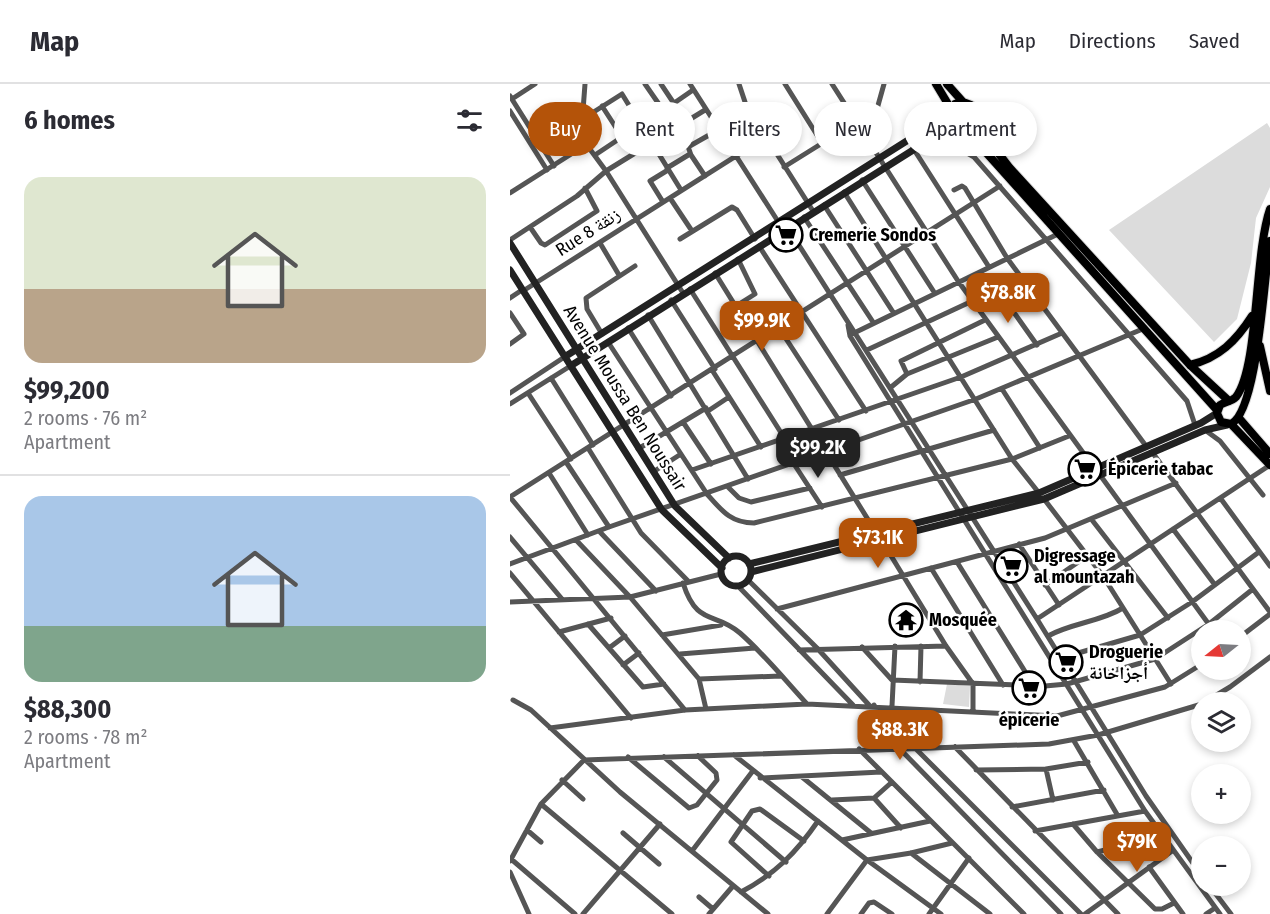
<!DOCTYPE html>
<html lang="en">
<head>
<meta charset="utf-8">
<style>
  :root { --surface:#fff; --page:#f7f7f7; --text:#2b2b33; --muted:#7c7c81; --line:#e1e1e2; --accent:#b45309 }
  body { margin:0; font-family:"Fira Sans Condensed","Noto Naskh Arabic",sans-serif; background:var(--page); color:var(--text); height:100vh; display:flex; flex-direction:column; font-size:22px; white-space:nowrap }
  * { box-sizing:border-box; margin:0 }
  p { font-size:20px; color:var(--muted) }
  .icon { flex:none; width:33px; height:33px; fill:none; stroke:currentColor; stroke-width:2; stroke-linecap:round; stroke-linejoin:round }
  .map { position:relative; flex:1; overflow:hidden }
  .side { display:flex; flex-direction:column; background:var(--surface); width:510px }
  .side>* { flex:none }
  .banner { position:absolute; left:18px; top:18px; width:570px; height:54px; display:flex; gap:12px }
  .needle { width:39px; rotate:252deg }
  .buttons { position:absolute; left:681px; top:536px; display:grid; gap:12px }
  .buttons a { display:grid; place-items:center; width:60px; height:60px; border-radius:50%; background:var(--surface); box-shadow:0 3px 9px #0003; font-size:30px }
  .price { position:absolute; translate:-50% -51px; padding:0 14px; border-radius:12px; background:var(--accent); color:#fff; font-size:20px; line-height:39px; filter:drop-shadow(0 2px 3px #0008) }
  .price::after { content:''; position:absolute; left:50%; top:36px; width:18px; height:14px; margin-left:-9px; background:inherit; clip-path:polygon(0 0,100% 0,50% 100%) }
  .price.selected { background:#222; color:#fff }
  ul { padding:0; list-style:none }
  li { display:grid; align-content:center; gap:12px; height:318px; padding:0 24px }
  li+li { border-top:2px solid var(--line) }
  li span { display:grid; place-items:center; height:186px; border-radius:18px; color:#555 }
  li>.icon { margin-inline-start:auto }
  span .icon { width:108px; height:108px; fill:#fffc; stroke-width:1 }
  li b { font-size:26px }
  h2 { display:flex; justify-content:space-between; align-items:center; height:72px; padding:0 24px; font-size:26px }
  .tag { padding:0 21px; border-radius:27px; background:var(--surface); box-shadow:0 3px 9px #0003; font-size:21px; line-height:54px }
  .tag.selected { background:var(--accent); color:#fff }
  header { display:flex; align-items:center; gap:36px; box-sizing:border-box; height:84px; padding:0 30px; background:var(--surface); border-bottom:2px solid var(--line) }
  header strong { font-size:28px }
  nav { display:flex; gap:33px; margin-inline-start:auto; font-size:21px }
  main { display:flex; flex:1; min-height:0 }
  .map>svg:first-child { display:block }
  .green { fill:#dcdcdc }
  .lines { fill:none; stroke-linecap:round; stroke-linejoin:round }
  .primary-casing { stroke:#dbdbdb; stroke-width:10 }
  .street { stroke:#555; stroke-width:5 }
  .secondary { stroke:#222; stroke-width:7 }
  .primary { stroke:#000; stroke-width:8 }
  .labels { text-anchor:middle; stroke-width:5; stroke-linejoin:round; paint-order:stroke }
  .street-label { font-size:18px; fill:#000; stroke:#fff }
  .poi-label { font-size:18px; font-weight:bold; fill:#000; stroke:#fff; text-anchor:start }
</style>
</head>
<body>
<header>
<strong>Map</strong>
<nav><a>Map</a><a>Directions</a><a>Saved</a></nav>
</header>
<main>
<section class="side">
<h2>6 homes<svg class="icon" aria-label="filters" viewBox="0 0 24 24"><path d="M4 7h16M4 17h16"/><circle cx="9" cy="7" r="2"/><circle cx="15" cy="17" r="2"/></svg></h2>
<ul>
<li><span style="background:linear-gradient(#dfe7d0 60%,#b9a48a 0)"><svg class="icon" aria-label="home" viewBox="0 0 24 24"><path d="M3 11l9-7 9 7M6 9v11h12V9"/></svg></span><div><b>$99,200</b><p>2 rooms · 76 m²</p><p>Apartment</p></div></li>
<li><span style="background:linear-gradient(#a9c7e8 70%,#7fa58c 0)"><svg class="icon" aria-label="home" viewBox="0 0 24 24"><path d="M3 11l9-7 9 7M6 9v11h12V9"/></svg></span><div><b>$88,300</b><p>2 rooms · 78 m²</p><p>Apartment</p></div></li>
</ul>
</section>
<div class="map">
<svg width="760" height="830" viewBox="0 0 760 830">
  <rect width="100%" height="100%" fill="#fff"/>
  <!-- green -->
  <path class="green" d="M757 39 760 44V103L746 134 741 179 727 235 704 258 599 146Z
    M437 600 460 602 459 623 433 620Z"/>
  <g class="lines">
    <!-- primary casing -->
    <g class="primary-casing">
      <path id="primary" d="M426 0 441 25
        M437 0 453 18
        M760 125C744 171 749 283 726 313 721 318 716 317 710 321L707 329 711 338 721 340 760 381
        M750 262 760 307
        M680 281C709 274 726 257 742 232
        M707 326 455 45 444 37 441 29 445 20 453 18 461 21 468 43 499 83 680 281 719 317
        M729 334 760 370
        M721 340C748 327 754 190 760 157"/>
    </g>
    <!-- street -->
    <path class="street" d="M135 0 153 26 157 27
      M151 0 163 18
      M180 0 269 139
      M229 0 236 21 303 127
      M275 0 312 59
      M322 0 448 197 585 385
      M183 6 157 24 175 54 181 71 195 92
      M0 12 44 82
      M2 15 25 0
      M0 27 37 86
      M71 36 112 10 171 106
      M426 51 464 73 677 317 685 341
      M71 53 96 87 173 209
      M178 63 208 46
      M403 64 479 183
      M85 71 112 53 92 22
      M274 83 367 25 374 0
      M157 84 180 70
      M352 96 424 208
      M444 106 452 102 455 104 497 174 636 362
      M334 108 502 375 529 409
      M0 109 66 67 71 53 75 0
      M160 114 182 147
      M153 118 140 97 158 86
      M314 121 383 228
      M294 133 363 238
      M20 143 31 159 35 161 87 127 75 104
      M278 144 527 535 636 712 692 792
      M170 155 222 123 227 126 245 155
      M0 156 67 112 96 87 195 26
      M90 159 109 191
      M249 162 356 327
      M205 189 367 450
      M180 205 275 355
      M488 206 527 261
      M13 207 256 53
      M0 214 12 206
      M161 216 205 285
      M226 222 245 210 228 175
      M0 229 14 250 0 260
      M138 231 238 395
      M338 241 340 252 635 727 710 830
      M118 244 161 312
      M269 244 329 336
      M92 250 77 225 76 214 125 182
      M342 250 548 150
      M98 258 197 410C212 427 221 439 244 439L502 375 559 352
      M357 266 512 194
      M202 286 251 363
      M397 290 391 277 475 236
      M41 294 83 361
      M380 304 397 290 488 253
      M492 305 530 364
      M0 309 56 272
      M18 309 61 375
      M0 320 62 281
      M198 327 219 313
      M173 338 201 380
      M695 346 710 357 753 411
      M78 364 131 449 179 498
      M128 365 196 324
      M642 368 760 528
      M56 378 99 443
      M284 380 312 423
      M182 386 451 293 552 249
      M143 388 171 370
      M39 389 78 451
      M330 391 484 346
      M590 391 703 546
      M218 403 229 414 241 418 300 404
      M0 413 490 102
      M0 413 175 626
      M534 415 593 492 661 600
      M711 415 760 482
      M582 436 658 534
      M663 445 705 501
      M89 447 146 507
      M0 453 52 515
      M66 456 120 513 189 595 196 625
      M372 457 436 562 463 600V627
      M509 460 549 521
      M447 478 524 602
      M0 480 99 443 466 315 635 244
      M421 484 493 601
      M0 489 121 634
      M238 496 307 564 359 621
      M173 499C187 543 205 527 230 549 254 570 275 596 297 620
      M535 501 577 472
      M228 502 343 621
      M0 518 120 513 211 490
      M267 525 535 454 666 399
      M527 535 760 381
      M78 540 133 603 154 600
      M49 548 101 534
      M152 551 211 541
      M538 552C561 539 590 538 613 524
      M730 553 760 530
      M352 563 382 596 535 602 557 600 645 575 699 540 743 505
      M99 564 115 552
      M289 566 436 562
      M170 570 245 564
      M551 574 630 551 682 518 749 468
      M113 581 129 569
      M189 595 271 592
      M410 598 411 562
      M3 616 21 626 110 708 258 830
      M695 618 720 603 760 573
      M364 621 386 661 551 830
      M382 622 385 562
      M40 644 175 626 297 620 547 632 655 603 692 580
      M564 657 608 732
      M445 663 608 830
      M349 665 514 830
      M406 665 571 830
      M224 671 357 776 431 830
      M118 673 179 724 187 721 207 696 206 689 188 672
      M154 673 276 778
      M536 685 543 716
      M466 686 536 685 578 678
      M292 693 361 749
      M250 694 371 688
      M52 696 73 715
      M364 714 391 744
      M322 716 364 714 382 698
      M31 720 162 830
      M502 723 594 706
      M563 740 587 768
      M17 746 31 758
      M525 747 635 727
      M113 749 149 780
      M652 752 587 768 645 825H652L664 819
      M332 756 420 737
      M182 767 242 688
      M401 769 480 830
      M1 775 65 830
      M0 777 31 720 74 676 539 660 588 651 692 620
      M639 783 673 830
      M0 788 19 830
      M259 792 221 758 242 727 250 725 294 757
      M699 801 721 830
      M231 808C265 790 286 769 308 737
      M189 813 203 825
      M73 830 150 740
      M199 830 223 802
      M317 830 357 776 401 769 442 759
      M351 830 359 819 364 818 382 830
      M419 830 459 774
      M575 830 662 767
      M696 830 705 824"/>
    <!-- secondary -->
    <path class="secondary" d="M0 159 165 422 219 474
      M0 186 152 426 212 484
      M56 272 441 29
      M62 281 446 39
      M211 487a15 15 0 1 1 30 0a15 15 0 1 1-30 0Z
      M239 480 529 409 691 339 707 329
      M241 488 534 415 695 346 717 341"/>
    <!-- primary -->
    <use href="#primary" class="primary"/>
  </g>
  <!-- icons -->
  <defs>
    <g id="supermarket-ring" transform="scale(1.725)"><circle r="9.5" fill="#fff" stroke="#000" stroke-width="1.5"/><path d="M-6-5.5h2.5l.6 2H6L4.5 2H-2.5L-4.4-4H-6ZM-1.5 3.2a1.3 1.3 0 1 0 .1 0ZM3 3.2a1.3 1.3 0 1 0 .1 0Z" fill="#000"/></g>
    <g id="temple-ring" transform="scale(1.725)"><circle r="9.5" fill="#fff" stroke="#000" stroke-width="1.5"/><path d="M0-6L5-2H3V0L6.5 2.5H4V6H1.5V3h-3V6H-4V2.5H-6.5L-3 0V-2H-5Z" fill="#000"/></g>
  </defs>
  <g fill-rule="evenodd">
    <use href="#supermarket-ring" x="276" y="151"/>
    <use href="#supermarket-ring" x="575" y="385"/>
    <use href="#supermarket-ring" x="501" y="482"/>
    <use href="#temple-ring" x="396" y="536"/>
    <use href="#supermarket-ring" x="556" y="578"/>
    <use href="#supermarket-ring" x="519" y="604"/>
  </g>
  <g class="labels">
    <!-- street labels -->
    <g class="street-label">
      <text transform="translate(78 148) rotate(-33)" y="6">Rue 8 زنقة</text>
      <text transform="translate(115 314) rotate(58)" y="6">Avenue Moussa Ben Noussair</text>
    </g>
    <!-- poi labels -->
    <g class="poi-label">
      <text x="299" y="157">Cremerie Sondos</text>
      <text x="598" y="391">Épicerie tabac</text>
      <text x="524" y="478">Digressage<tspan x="524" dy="21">al mountazah</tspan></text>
      <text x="419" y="542">Mosquée</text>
      <text x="579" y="574">Droguerie<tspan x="579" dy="21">أجزاخانة</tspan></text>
      <text x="519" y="642" text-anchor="middle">épicerie</text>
    </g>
  </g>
</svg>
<div class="buttons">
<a><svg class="needle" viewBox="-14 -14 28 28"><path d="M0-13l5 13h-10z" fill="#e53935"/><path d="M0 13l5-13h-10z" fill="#7c7c81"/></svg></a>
<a><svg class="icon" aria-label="layers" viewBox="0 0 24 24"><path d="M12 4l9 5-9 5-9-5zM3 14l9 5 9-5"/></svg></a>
<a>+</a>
<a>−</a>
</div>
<b class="price" style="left:498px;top:240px">$78.8K</b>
<b class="price" style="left:252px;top:268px">$99.9K</b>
<b class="price selected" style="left:308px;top:395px">$99.2K</b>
<b class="price" style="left:368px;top:485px">$73.1K</b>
<b class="price" style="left:390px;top:677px">$88.3K</b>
<b class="price" style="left:627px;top:789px">$79K</b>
<div class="banner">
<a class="tag selected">Buy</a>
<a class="tag">Rent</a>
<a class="tag">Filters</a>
<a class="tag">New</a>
<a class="tag">Apartment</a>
</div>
</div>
</main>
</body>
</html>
